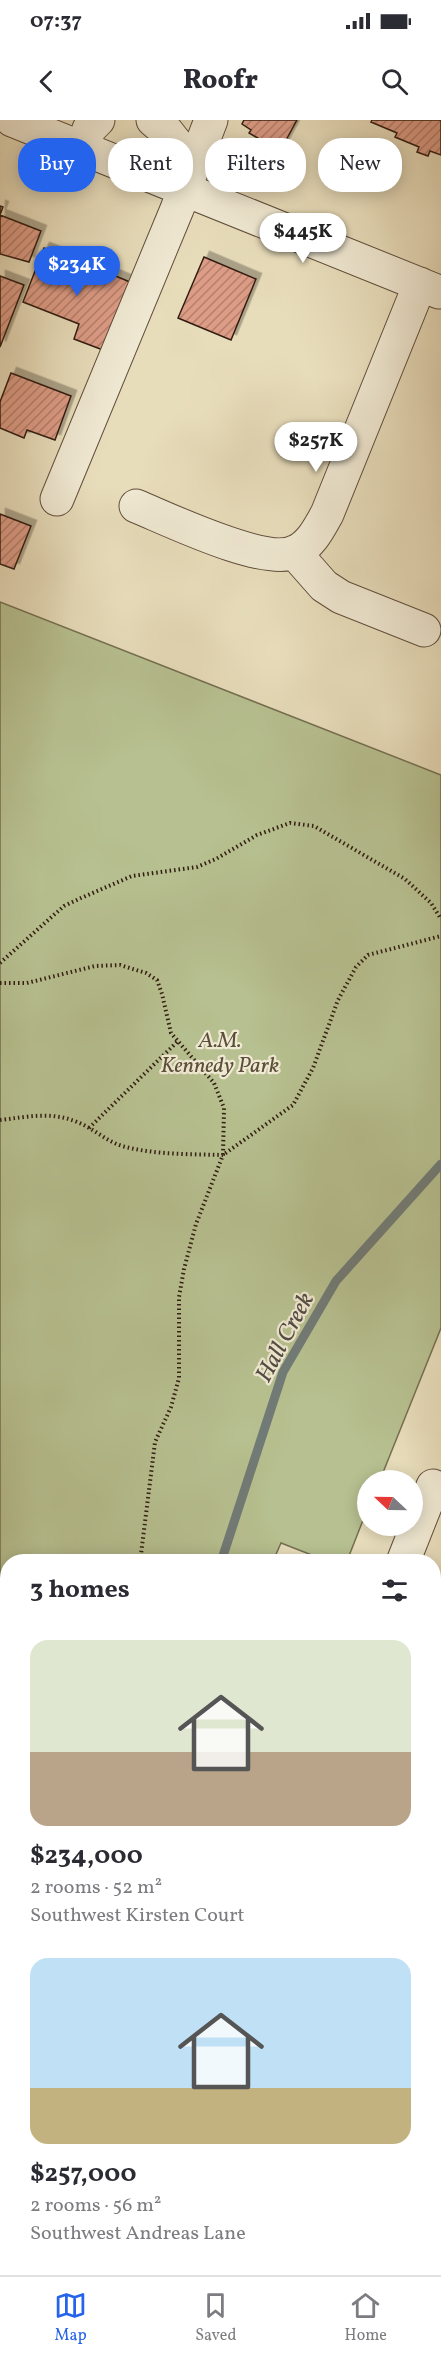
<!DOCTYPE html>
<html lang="en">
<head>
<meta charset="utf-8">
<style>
  :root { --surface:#fff; --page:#f7f7f7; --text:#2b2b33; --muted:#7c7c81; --line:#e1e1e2; --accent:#2563eb }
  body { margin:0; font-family:Vollkorn,serif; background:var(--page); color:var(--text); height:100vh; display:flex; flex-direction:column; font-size:22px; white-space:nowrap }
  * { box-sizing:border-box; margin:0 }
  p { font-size:20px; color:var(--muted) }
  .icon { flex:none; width:33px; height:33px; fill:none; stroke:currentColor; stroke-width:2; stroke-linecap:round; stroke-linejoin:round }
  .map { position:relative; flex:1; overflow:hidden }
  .side { position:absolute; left:0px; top:1434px; width:441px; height:722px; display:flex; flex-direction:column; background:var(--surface); border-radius:24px 24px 0 0; box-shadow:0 3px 15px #0003 }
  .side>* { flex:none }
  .guide { position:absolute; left:18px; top:18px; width:405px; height:54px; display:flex; gap:12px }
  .needle { width:39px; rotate:292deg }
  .controls { position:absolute; left:357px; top:1350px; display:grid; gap:12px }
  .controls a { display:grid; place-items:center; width:66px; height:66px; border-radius:50%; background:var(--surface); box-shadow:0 3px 15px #0003; font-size:30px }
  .price { position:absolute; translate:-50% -51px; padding:0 14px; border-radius:21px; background:#fff; color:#222; font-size:20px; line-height:39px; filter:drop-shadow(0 2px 3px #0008) }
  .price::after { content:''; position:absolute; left:50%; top:36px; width:18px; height:14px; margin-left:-9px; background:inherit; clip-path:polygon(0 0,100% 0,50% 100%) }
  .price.on { background:var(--accent); color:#fff }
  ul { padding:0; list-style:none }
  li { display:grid; align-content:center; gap:12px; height:318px; padding:0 30px }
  li span { display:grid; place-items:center; height:186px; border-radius:18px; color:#555 }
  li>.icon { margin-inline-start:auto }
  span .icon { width:108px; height:108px; fill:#fffc; stroke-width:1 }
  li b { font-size:26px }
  h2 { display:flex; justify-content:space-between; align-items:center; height:72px; padding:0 30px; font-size:26px }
  .pill { padding:0 21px; border-radius:24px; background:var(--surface); box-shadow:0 3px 15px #0003; font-size:21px; line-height:54px }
  .pill.on { background:var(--accent); color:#fff }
  .status { display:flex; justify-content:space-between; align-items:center; height:42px; padding:0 30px; background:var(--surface); direction:ltr }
  .status svg { height:16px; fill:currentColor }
  header { display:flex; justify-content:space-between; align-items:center; height:78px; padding:0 30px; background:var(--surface); font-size:27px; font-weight:800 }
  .tab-bar { display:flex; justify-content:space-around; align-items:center; height:84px; border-top:2px solid var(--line); background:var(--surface); font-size:16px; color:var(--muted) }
  .tab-bar a { display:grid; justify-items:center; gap:3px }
  .tab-bar .on { color:var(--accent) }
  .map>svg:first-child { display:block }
  .green { fill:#b7c090; stroke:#746f51; stroke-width:1.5 }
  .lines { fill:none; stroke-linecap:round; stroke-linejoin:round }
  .stream { stroke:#717b77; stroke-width:9 }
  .building { fill:url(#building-hatch); stroke:#321e12; stroke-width:1.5; filter:url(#shadow) }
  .minor-casing { stroke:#604e3c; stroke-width:35 }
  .path { stroke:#321e12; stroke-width:4; stroke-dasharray:1.5 3; stroke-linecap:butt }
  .minor { stroke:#f0e9d3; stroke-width:33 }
  .labels { text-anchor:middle; stroke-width:4.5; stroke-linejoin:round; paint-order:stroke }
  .park-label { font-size:22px; font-style:italic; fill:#5a4f38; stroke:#f0e9d3 }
  .water-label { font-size:24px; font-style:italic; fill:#524c44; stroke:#f0e9d3 }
</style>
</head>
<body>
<div class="status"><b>07:37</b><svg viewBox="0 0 49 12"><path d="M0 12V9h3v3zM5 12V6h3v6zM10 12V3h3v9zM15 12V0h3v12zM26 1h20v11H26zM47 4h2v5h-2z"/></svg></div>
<header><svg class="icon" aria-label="back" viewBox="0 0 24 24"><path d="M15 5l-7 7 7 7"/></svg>Roofr<svg class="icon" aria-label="search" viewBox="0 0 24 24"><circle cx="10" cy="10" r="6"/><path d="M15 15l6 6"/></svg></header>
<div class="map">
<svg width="441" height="2155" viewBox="0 0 441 2155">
  <defs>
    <pattern id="building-hatch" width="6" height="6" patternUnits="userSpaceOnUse" patternTransform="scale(1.5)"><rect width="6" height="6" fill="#dd9c86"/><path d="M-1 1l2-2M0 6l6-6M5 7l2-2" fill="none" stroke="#b47f6c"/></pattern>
    <filter id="shadow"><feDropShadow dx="5.5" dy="-5.5" stdDeviation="0" flood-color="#0004"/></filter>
  </defs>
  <rect width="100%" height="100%" fill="#e8ddbb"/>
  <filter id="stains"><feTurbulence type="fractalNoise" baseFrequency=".00333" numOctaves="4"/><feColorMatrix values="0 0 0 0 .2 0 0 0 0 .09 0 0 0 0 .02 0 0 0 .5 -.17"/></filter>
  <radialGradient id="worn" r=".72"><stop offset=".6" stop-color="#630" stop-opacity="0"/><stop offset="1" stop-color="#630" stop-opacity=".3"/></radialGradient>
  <!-- green -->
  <path class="green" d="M0 482 441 655V1208L380 1360H368L367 1390 347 1441H327L281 1423 273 1441 8 1442 7 1610 0 1607Z"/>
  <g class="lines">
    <!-- stream -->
    <path class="stream" d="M221 1442 283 1252 336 1161 441 1044
      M0 1824 1 1823"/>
  </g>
  <!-- building -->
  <path class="building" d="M244 0H297L280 31 249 13 251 10 242 4Z
    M372 0H441V35L430 31 428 36 417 32 419 27 395 17 397 13 371 2Z
    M0 86 3 87 0 95 41 111 29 142 0 134Z
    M44 128 75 140 71 151 97 161 101 150 130 162 103 230 74 219 79 204 23 182Z
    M204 137 256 159 231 220 178 198Z
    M0 156 24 165 0 227Z
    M11 253 71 276 55 320 27 310 24 318 0 308V282Z
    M0 394 31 406 14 449 0 444Z
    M434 1540 441 1543V1708L434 1726Z
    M0 1659 8 1662V1707L0 1704Z
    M2 1845 8 1847V1891L0 1911V1850Z
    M0 1988 8 1990V2007L4 2015 1 2014 0 2016Z
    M434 2039 441 2042V2155H229L232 2148H434Z
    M96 2148H110L128 2155H94Z"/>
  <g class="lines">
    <!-- minor casing -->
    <g class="minor-casing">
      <path id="minor" d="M12 0 439 172
        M153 0 167 12 193 45
        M83 28 89 9 98 0
        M57 379 177 89 211 0
        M136 386C168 399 264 446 295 432 311 425 319 408 327 394L420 164
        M294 432 324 466 341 477 424 510
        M403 1442 433 1366
        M434 1485 441 1488
        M0 1793 8 1796
        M434 1827 441 1830
        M434 1924 441 1903
        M434 1965 441 1968
        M0 2145 24 2154"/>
    </g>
    <!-- path -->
    <path class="path" d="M0 843 64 786 81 778 132 756 197 747 216 739 257 715 290 703 314 706 405 759 431 783 441 799
      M0 863H27L95 846 120 845 146 853 157 860 162 874 171 913 214 963 224 988 223 1035 293 985 313 948 338 880 356 847 368 835 441 816
      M0 1000C27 997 51 991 77 1002 93 1008 106 1021 122 1026 155 1035 190 1034 223 1035L196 1104 184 1149 179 1177V1258L171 1287 155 1322 140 1442
      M89 1008 178 921"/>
    <!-- minor -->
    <use href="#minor" class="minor"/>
  </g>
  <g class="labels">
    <!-- park labels -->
    <g class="park-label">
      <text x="220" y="927">A.M.<tspan x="220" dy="25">Kennedy Park</tspan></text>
    </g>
    <!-- water labels -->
    <g class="water-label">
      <text transform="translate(284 1217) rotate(-62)" y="8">Hall Creek</text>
    </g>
  </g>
  <rect width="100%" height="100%" filter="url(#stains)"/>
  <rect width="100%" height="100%" fill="url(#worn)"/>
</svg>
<div class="controls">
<a><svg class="needle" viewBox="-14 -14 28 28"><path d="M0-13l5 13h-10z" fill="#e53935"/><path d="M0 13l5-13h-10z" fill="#7c7c81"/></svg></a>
</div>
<b class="price" style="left:303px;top:144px">$445K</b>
<b class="price on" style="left:77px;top:177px">$234K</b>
<b class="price" style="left:316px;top:353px">$257K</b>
<div class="guide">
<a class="pill on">Buy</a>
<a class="pill">Rent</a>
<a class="pill">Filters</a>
<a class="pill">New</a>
</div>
<section class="side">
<h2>3 homes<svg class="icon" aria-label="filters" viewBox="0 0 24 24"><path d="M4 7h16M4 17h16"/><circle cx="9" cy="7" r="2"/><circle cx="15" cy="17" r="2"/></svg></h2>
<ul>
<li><span style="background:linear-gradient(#dfe7d0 60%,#b9a48a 0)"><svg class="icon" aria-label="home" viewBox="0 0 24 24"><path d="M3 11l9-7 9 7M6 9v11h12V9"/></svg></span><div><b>$234,000</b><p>2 rooms · 52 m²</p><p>Southwest Kirsten Court</p></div></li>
<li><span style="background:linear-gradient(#bfe0f5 70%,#c2b280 0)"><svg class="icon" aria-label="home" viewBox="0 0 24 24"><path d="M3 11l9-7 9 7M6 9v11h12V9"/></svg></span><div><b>$257,000</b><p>2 rooms · 56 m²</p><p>Southwest Andreas Lane</p></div></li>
</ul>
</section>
</div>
<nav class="tab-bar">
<a class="on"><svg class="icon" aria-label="map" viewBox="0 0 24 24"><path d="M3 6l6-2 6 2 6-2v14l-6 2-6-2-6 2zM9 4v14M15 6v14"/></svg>Map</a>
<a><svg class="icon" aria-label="saved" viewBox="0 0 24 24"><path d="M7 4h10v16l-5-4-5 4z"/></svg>Saved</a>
<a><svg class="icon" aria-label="home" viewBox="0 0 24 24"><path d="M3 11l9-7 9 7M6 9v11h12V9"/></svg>Home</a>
</nav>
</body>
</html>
